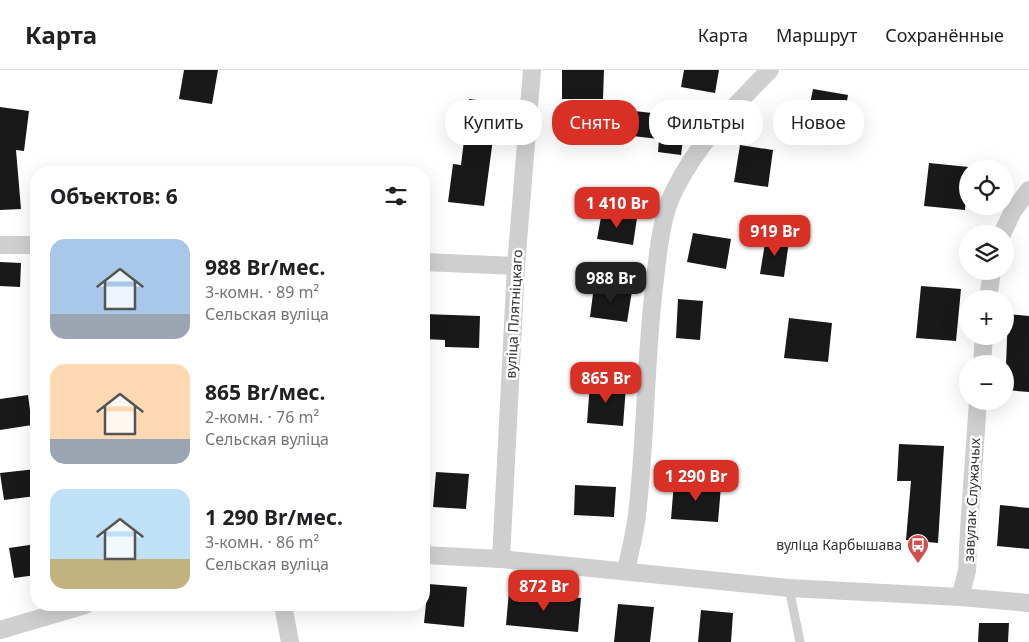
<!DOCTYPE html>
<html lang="ru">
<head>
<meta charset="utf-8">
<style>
  :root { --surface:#fff; --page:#f2f2f2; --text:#202124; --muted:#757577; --line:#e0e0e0; --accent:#d93025 }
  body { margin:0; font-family:"Noto Sans",sans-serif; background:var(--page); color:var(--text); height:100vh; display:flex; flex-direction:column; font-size:19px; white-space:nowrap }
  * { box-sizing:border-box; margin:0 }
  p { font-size:16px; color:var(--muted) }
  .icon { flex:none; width:28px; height:28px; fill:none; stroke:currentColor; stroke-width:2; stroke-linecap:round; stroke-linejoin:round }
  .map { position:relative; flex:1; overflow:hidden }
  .drawer { position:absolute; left:30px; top:96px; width:400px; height:445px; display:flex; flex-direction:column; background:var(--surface); border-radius:20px; box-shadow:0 5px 20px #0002 }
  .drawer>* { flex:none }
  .hud { position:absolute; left:445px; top:30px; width:475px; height:45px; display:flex; gap:10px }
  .tools { position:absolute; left:959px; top:90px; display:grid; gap:10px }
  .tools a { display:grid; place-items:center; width:55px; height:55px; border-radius:50%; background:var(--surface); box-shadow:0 5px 20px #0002; font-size:25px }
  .price { position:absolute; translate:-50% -42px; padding:0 11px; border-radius:10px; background:var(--accent); color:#fff; font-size:16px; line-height:32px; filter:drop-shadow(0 1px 2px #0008) }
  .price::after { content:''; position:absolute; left:50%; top:30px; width:15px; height:11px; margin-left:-8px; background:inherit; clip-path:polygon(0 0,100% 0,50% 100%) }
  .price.active { background:#222; color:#fff }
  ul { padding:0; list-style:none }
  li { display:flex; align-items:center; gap:15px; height:125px; padding:0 20px }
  li span { display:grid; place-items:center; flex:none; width:140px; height:100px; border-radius:15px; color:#555 }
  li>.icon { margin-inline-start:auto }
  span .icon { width:60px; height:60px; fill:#fffc; stroke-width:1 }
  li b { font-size:21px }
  h2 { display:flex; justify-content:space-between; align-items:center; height:60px; padding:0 20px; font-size:21px }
  .tag { padding:0 18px; border-radius:20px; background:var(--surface); box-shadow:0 5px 20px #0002; font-size:18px; line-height:45px }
  .tag.active { background:var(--accent); color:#fff }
  header { display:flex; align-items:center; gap:30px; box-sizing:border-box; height:70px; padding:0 25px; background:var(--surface); border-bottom:1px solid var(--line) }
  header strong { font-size:24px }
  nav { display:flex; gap:28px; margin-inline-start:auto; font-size:18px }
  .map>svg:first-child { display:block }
  .building { fill:#191919 }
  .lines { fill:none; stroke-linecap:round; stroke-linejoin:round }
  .lane { stroke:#cfcfcf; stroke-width:9 }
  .street { stroke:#cfcfcf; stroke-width:18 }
  .labels { text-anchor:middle; stroke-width:5; stroke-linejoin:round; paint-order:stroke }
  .street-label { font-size:14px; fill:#323232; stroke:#fff }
  .poi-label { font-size:14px; fill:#323232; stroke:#fff; text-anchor:end }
</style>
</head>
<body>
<header>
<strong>Карта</strong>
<nav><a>Карта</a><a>Маршрут</a><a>Сохранённые</a></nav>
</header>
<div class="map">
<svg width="1029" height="572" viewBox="0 0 1029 572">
  <rect width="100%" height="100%" fill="#fff"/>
  <!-- building -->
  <path class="building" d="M184 0H218L212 34 179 29Z
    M562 0H604L603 29H562Z
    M684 0H719L715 23 681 17Z
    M813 19 848 25 842 60 816 56 818 46 808 44Z
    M469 29 500 33 495 69H493L484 136 448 132 453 94 461 95Z
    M0 37 29 41 24 81 16 80 21 139 0 140Z
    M626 40 686 47 681 85 658 82 659 69 623 65Z
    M740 75 773 80 768 117 734 112Z
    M929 93 969 97 968 99 965 140 924 136Z
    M602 142 637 148 633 175 597 169Z
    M693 163 731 169 726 199 687 192Z
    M766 167 789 171 784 207 760 204Z
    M0 192 21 193 20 217 0 216Z
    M594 216 632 221 627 252 590 247Z
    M921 216 961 219 956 271 916 268Z
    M678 229 703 231 700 270 676 268Z
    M424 244 480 246 479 278 445 277V270L424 269Z
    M1008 244 1029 246V322L1005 320Z
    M789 248 832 253 828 292 784 288Z
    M590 313 626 316 623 356 587 353Z
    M28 325 32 355 0 360V329Z
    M899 374 944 376 938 473 906 470 911 411H897Z
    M36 399V426L4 430 0 403Z
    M436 402 469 404 466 439 433 437Z
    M674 412 721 416 718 452 671 449Z
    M575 415 616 417 614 447 574 445Z
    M1000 435 1029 438V479L997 476Z
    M36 474V505L14 508 9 478Z
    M428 514 467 517 464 557 424 553Z
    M509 521 581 528 578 562 506 555Z
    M618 534 654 537 650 572H614Z
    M701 540 733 543 731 572H698Z
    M979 553H1009L1008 572H978Z"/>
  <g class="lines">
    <!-- lane -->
    <path class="lane" d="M789 518 800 572"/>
    <!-- street -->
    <path class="street" d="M1002 164 1013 141 1029 120
      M0 175H36
      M424 192 516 196
      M988 229 992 201
      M982 294 984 266
      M424 485 501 489 789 518 960 527 1029 533
      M501 489 516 196 532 0
      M626 500C630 482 635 463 637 444 646 369 645 293 654 217 658 186 660 149 674 121 697 74 734 36 770 0
      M960 527 967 501 969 460 978 331
      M283 535 290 572
      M0 560 85 535"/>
  </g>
  <!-- icons -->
  <defs>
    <g id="bus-pin" transform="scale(1.125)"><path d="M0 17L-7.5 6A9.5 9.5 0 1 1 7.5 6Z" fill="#d14e4d" stroke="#fff"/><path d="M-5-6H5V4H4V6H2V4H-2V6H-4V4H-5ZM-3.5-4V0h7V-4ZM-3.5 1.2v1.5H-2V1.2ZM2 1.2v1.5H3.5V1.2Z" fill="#fff"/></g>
  </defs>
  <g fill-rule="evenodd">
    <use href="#bus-pin" x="918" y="475"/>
  </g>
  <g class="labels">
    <!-- street labels -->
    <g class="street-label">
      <text transform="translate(514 244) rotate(-87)" y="5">вуліца Плятніцкаго</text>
      <text transform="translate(972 430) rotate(-87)" y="5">завулак Служачых</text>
    </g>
    <!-- poi labels -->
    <g class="poi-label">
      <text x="902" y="480">вуліца Карбышава</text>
    </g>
  </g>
</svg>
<div class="tools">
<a><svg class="icon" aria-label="locate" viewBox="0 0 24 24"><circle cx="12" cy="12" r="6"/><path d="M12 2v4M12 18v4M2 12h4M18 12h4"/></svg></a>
<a><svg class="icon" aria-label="layers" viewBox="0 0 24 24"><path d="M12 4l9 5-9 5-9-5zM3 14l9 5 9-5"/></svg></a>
<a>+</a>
<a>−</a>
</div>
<b class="price" style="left:617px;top:159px">1 410 Br</b>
<b class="price" style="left:775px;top:187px">919 Br</b>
<b class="price active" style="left:611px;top:234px">988 Br</b>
<b class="price" style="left:606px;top:334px">865 Br</b>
<b class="price" style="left:696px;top:432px">1 290 Br</b>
<b class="price" style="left:544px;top:542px">872 Br</b>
<div class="hud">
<a class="tag">Купить</a>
<a class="tag active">Снять</a>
<a class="tag">Фильтры</a>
<a class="tag">Новое</a>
</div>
<section class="drawer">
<h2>Объектов: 6<svg class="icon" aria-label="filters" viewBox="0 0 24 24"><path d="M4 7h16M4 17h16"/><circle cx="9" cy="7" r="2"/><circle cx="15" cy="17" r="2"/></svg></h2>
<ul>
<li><span style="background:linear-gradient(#a9c7e8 75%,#9aa5b1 0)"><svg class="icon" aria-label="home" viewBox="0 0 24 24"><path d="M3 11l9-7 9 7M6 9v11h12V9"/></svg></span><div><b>988 Br/мес.</b><p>3-комн. · 89 m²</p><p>Сельская вуліца</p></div></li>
<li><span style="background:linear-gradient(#ffd9b3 75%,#9aa5b1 0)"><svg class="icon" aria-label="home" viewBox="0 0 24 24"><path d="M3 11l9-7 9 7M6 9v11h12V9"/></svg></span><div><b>865 Br/мес.</b><p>2-комн. · 76 m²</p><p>Сельская вуліца</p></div></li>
<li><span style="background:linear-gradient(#bfe0f5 70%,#c2b280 0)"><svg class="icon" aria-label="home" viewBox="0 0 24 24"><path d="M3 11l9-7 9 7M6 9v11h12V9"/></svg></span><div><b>1 290 Br/мес.</b><p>3-комн. · 86 m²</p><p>Сельская вуліца</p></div></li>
</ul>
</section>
</div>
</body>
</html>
